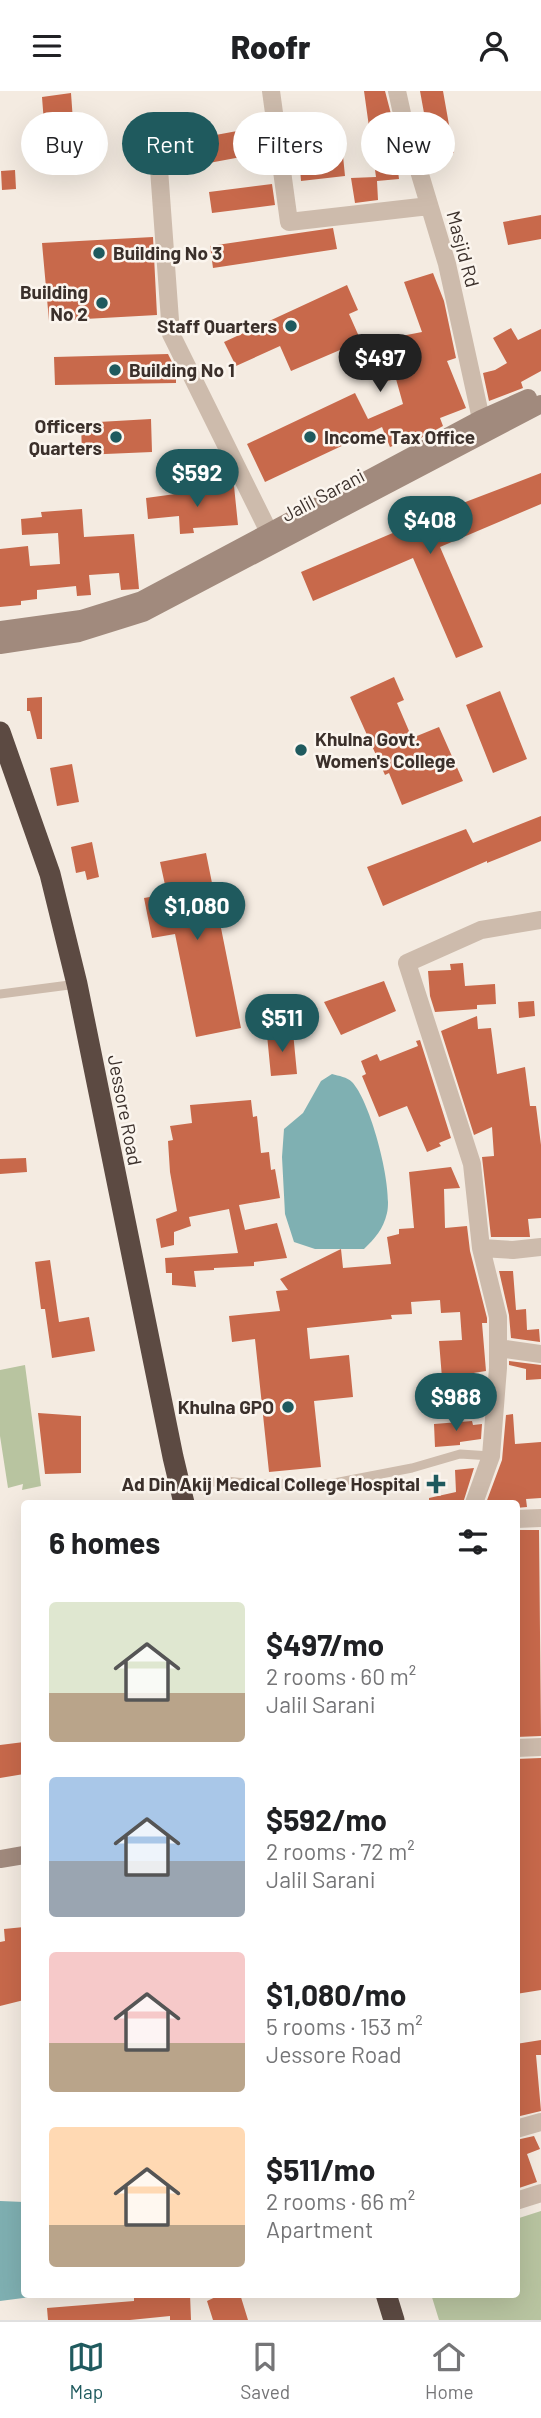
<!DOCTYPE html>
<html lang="en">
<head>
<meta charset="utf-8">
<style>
  :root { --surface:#fff; --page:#f2f2f2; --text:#202124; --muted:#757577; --line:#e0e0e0; --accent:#1f5a5e }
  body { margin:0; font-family:Barlow,sans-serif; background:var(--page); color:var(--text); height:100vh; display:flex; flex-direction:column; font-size:26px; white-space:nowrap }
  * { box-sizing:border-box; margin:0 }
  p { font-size:23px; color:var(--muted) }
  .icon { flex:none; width:38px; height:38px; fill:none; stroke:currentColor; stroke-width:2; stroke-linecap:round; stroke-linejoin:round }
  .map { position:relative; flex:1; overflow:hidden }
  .panel { position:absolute; left:21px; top:1409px; width:499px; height:798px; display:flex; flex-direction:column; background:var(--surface); border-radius:7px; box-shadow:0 7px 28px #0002 }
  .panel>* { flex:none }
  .banner { position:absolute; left:21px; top:21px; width:500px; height:63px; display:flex; gap:14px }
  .price { position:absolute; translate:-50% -60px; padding:0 16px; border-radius:24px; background:var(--accent); color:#fff; font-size:23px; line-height:46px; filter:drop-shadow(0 2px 4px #0008) }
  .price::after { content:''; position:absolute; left:50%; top:42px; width:21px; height:16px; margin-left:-10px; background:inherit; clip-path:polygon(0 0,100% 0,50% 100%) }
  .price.selected { background:#222; color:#fff }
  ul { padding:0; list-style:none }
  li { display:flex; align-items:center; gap:21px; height:175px; padding:0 28px }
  li span { display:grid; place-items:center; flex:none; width:196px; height:140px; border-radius:7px; color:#555 }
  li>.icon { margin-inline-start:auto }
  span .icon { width:84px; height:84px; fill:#fffc; stroke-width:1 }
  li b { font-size:30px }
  h2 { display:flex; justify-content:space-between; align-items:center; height:84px; padding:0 28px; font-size:30px }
  .tag { padding:0 24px; border-radius:32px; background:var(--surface); box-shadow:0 7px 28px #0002; font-size:24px; line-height:63px }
  .tag.selected { background:var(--accent); color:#fff }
  header { display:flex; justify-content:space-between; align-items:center; height:91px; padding:0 28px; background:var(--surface); font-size:32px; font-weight:800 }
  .menu { display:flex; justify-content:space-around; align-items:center; height:98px; border-top:2px solid var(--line); background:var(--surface); font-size:19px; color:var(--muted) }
  .menu a { display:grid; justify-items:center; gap:4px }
  .menu .selected { color:var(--accent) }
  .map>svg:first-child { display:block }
  .green { fill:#b8c4a0 }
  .water { fill:#7fb0b2 }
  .building { fill:#c8694b }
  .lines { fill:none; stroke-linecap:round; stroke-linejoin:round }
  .lane { stroke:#cdbbac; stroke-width:9 }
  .street { stroke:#cdbbac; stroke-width:18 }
  .secondary { stroke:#a18a7d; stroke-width:18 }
  .highway { stroke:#5c4a42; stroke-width:21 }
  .poi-dot { fill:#1f5a5e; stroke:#fbf5ee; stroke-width:2.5 }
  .labels { text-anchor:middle; stroke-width:5; stroke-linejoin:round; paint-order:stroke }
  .street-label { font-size:19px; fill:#3b302b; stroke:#fbf5ee }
  .poi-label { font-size:19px; font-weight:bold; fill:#3b302b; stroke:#fbf5ee; text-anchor:end }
</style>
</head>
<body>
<header><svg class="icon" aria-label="menu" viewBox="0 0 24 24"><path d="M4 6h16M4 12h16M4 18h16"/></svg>Roofr<svg class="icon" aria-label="person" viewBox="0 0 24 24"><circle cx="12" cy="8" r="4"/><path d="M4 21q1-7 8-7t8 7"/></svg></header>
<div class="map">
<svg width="541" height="2229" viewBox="0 0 541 2229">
  <rect width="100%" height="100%" fill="#f4ebe1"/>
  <!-- green -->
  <path class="green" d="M25 1274 41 1395 22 1399 23 1393 8 1397 0 1345V1279Z
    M541 2120V2229H439L431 2203H516V2128Z"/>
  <!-- water -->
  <path class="water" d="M332 983C339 985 347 986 352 991 371 1011 393 1096 387 1122 383 1139 375 1147 364 1158H315L294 1151 285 1123 282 1066 284 1038 303 1022 321 990Z
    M0 2110 24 2111V2203H54L0 2210Z"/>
  <!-- building -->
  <path class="building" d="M364 0H385L391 23 399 88 377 90 378 109 355 112 351 87 376 86Z
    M420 0H443L454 62 432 66Z
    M71 2 73 30 44 32 42 6Z
    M313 25 318 68 343 65 345 85 301 90 296 27Z
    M264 35 268 61 182 77 178 51Z
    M15 79 16 98 2 99 1 80Z
    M272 93 275 114 212 122 209 101Z
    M541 124V148L508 154 503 131Z
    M333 137 337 158 213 177 210 155Z
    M153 146 157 224 49 230 42 152Z
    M433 182 444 210 456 267 447 270 466 317 440 327 443 335 417 349 416 346 390 356 382 336 265 391 247 353 355 302 368 328 403 313 396 288 387 290 384 279 387 278 381 249 422 241 404 191Z
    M347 194 358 219 349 223 361 250 291 280 280 255 236 275 224 251Z
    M511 237 518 249 541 238V280L521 291 523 297 489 310 483 282 495 279 507 272 493 247Z
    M168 263 176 279V292L55 294 54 266Z
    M151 328 152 361 82 364 81 332Z
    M541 382V413L440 456 483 556 456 567 413 467 313 510 301 481 468 410Z
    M234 395 238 434 193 437 194 442 180 443 179 425 148 428 146 407Z
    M82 418 84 446 134 443 139 498 121 499 119 482 89 484 91 504 77 505 76 495 37 499V508L21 510V514L0 516V458L28 455 30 475 60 473 58 442 22 444 21 428 42 426 41 421Z
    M394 586 404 609 397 612 412 647 439 636 463 690 402 714 389 682 385 684 350 606Z
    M500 600 527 668 493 682 466 614Z
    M42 606V648H37L30 620H27V607Z
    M72 673 79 711 57 715 50 677Z
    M541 725V750L487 772V770L383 815 367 776 466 738 473 752Z
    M92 751 99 786 87 789 85 780 76 782 71 756Z
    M206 762 241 937 196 946 175 843 152 847 144 807 167 803 160 771Z
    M463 872 465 895 495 893 496 913 477 914V918L435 921 430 905 428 880 451 879 450 873Z
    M384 890 396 920 341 944 324 911Z
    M534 910 535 925 519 927 518 911Z
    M477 925 478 938 491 937 497 983 525 976 530 1015H536L541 1054V1127L528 1128 530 1146H491L482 1066 494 1065 492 1036 474 1044 441 940Z
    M293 941 297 983 271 985 267 944Z
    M420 949 451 1047 439 1052 441 1055 427 1061 407 1015 379 1026 362 985 366 983 361 970 377 963 380 970 418 955 416 950Z
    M251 1009 253 1026 257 1025 261 1062 269 1061 271 1079 275 1078 280 1107 239 1114 245 1139 277 1132 287 1167 254 1171V1175L214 1177V1179L194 1180 196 1196 172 1194V1182H166L165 1167 238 1162 229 1118 189 1126 191 1135 174 1141V1154L161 1157 156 1128 177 1120 170 1081 168 1050 173 1049 170 1035 192 1032 190 1014Z
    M26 1067 27 1081 0 1083V1068Z
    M451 1076 460 1097 444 1098 445 1137 467 1135 470 1160 487 1227V1232H482L486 1280 442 1287 439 1250 462 1249 460 1221 441 1222 440 1209 411 1211 412 1223 391 1224 392 1228 307 1237 310 1268 349 1264 353 1306 314 1310 321 1376 269 1381 255 1248 232 1251 229 1225 280 1220 276 1200 288 1199 280 1188 341 1158 343 1177 391 1173 387 1146 399 1143V1138L414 1137 409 1081Z
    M50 1169 59 1231 89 1226 95 1260 52 1267 45 1218H41L35 1171Z
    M499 1180H513L516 1219 526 1218 527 1239 539 1238 540 1251 511 1247 509 1224Z
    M509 1270 541 1274V1288L526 1289V1278L509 1274Z
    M38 1322 81 1325V1382L45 1383Z
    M513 1323 515 1353 541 1351V1407L526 1408 527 1416 516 1417V1412H486L502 1369 506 1324Z
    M472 1330 473 1334 482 1333 481 1348 460 1351V1354L435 1356 434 1333Z
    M474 1377 463 1412H429V1407L456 1401 455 1379Z
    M516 1439H539L541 1645 516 1646V1509H520Z
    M24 1651V1683L0 1687V1654Z
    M541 1667V1899L516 1903 517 1855 520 1854 516 1785V1668Z
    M24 1836V1909L0 1915V1851L5 1850 4 1838Z
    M541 1949V1964H536L541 2020 516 2026V1998H518L516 1953Z
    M534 2045 540 2058 527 2063 537 2091 516 2098V2049Z
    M168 2203H190L191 2229H170V2225L130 2229H48L47 2217 134 2210V2206Z
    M222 2203H240L248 2229H213L207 2210Z"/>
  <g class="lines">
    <!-- lane -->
    <path class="lane" d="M0 903 77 893
      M181 1394 226 1390 255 1393H329L412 1377 460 1363 491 1365"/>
    <!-- street -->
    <path class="street" d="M271 0 289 131 429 115
      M397 0 403 27 447 173 481 328
      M159 78 171 243 269 441
      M481 1157 513 1159 541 1156
      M498 1257 541 1263
      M474 1412 491 1365 498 1277V1226L481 1157 472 1073 407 872 481 839 541 829
      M516 1428 541 1427
      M516 1657 541 1656
      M516 2038 541 2031
      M516 2110 541 2102"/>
    <!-- secondary -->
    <path class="secondary" d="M0 539 81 528 142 509 481 328 528 307
      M0 554 79 542 143 522 541 313
      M0 1768 24 1764"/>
    <!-- highway -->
    <path class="highway" d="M0 641 50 783 77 893 173 1366 184 1412
      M386 2203 394 2229"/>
  </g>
  <!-- markers -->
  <g class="poi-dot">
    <circle cx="99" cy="162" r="7"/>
    <circle cx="102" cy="212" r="7"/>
    <circle cx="291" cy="235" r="7"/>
    <circle cx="115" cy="279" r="7"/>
    <circle cx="116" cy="346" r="7"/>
    <circle cx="310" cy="346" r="7"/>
    <circle cx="301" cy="659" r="7"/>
    <circle cx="288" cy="1316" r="7"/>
    <path d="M432.5 1382.5h7v7h7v7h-7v7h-7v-7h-7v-7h7z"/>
  </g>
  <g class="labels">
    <!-- street labels -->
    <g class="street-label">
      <text transform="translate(463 158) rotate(75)" y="7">Masjid Rd</text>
      <text transform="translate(323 404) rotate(-28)" y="7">Jalil Sarani</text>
      <text transform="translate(125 1019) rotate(79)" y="7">Jessore Road</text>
    </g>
    <!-- poi labels -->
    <g class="poi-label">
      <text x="113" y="169" text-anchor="start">Building No 3</text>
      <text x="88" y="208">Building<tspan x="88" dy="22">No 2</tspan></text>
      <text x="277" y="242">Staff Quarters</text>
      <text x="129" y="286" text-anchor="start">Building No 1</text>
      <text x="102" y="342">Officers<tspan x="102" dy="22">Quarters</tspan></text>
      <text x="324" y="353" text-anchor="start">Income Tax Office</text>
      <text x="315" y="655" text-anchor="start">Khulna Govt.<tspan x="315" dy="22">Women's College</tspan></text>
      <text x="274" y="1323">Khulna GPO</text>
      <text x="420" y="1400">Ad Din Akij Medical College Hospital</text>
    </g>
  </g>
</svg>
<b class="price selected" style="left:380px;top:303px">$497</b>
<b class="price" style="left:197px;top:418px">$592</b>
<b class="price" style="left:430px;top:465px">$408</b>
<b class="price" style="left:197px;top:851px">$1,080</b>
<b class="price" style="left:282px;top:963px">$511</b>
<b class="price" style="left:456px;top:1342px">$988</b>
<div class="banner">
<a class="tag">Buy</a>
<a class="tag selected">Rent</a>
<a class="tag">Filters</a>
<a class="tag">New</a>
</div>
<section class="panel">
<h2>6 homes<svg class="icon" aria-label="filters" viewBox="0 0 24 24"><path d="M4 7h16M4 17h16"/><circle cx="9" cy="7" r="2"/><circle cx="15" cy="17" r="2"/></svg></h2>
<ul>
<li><span style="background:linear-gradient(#dfe7d0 65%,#b9a48a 0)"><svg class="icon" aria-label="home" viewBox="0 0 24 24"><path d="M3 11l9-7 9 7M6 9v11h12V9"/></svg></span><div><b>$497/mo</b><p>2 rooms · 60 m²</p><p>Jalil Sarani</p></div></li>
<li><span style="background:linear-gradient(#a9c7e8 60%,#9aa5b1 0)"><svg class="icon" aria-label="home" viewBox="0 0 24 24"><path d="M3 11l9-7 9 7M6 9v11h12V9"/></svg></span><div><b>$592/mo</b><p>2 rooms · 72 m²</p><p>Jalil Sarani</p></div></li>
<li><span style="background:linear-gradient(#f6c9c9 65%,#b9a48a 0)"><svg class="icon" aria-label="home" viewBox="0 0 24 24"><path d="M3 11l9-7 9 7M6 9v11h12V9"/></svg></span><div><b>$1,080/mo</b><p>5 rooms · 153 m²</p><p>Jessore Road</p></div></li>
<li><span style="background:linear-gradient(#ffd9b3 70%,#b9a48a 0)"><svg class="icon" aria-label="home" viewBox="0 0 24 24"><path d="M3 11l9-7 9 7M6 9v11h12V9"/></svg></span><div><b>$511/mo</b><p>2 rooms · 66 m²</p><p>Apartment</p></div></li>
</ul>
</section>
</div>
<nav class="menu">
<a class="selected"><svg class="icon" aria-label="map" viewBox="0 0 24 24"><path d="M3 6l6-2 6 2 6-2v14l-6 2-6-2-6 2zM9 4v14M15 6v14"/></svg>Map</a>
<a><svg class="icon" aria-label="saved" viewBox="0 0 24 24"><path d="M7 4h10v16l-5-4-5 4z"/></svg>Saved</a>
<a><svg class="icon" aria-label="home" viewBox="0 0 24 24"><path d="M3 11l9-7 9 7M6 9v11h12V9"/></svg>Home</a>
</nav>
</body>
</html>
